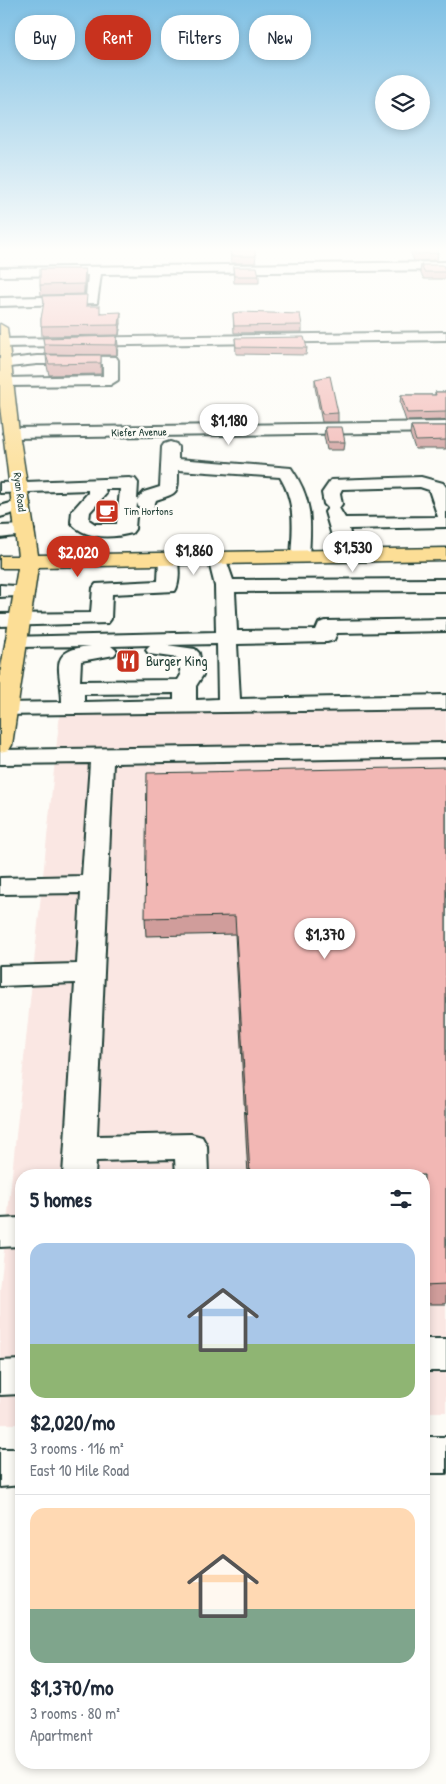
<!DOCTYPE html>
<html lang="en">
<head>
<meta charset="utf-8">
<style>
  :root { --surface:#fff; --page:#f6f6f7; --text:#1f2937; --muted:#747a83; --line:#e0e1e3; --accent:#c8321e }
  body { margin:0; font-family:"Patrick Hand",sans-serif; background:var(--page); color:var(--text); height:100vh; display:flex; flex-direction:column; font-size:19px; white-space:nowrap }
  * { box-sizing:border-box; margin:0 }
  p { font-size:16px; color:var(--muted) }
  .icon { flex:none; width:28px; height:28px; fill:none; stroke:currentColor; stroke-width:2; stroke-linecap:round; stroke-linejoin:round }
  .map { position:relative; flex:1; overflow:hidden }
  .side { position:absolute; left:15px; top:1169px; width:415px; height:600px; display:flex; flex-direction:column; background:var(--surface); border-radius:20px; box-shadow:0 2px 8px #0003 }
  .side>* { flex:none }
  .banner { position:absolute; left:15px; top:15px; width:416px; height:45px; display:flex; gap:10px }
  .tools { position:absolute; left:375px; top:75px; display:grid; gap:10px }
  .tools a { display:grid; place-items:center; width:55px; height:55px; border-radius:50%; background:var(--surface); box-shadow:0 2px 8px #0003; font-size:25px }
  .price { position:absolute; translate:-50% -42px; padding:0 11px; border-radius:18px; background:#fff; color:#222; font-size:16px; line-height:32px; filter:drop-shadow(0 1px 2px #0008) }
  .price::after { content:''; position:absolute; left:50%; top:30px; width:15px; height:11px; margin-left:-8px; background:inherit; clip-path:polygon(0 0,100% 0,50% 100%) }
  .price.selected { background:var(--accent); color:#fff }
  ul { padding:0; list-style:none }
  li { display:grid; align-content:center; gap:10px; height:265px; padding:0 15px }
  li+li { border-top:1px solid var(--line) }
  li span { display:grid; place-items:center; height:155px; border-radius:15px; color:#555 }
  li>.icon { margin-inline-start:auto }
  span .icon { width:90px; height:90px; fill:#fffc; stroke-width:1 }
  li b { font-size:21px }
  h2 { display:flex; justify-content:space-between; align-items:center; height:60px; padding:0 15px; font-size:21px }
  .tag { padding:0 18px; border-radius:20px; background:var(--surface); box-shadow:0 2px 8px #0003; font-size:18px; line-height:45px }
  .tag.selected { background:var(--accent); color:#fff }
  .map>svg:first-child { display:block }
  .built { fill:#fae7e3 }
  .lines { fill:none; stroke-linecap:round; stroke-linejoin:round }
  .minor-casing { stroke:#1f3d34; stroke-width:4 }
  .major-casing { stroke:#1f3d34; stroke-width:3 }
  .minor { fill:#fdfcf7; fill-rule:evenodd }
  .major { fill:#fcde96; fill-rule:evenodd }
  .wall { fill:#d09d9b; stroke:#1f3d34 }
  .shaded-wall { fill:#a9807e; stroke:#1f3d34 }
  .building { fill:#f2b7b4; stroke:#1f3d34 }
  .labels { text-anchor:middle; stroke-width:5; stroke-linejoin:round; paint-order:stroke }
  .far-street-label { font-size:11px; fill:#1f3d34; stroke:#fdfcf7 }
  .far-poi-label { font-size:11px; fill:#1f3d34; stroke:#fdfcf7; text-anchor:start }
  .poi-label { font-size:14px; fill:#1f3d34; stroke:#fdfcf7; text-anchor:start }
</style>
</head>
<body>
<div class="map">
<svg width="446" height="1784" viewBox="0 0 446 1784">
  <rect width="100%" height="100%" fill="#fdfcf7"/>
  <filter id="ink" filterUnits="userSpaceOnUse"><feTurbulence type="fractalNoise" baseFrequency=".02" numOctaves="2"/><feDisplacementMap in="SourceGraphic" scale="10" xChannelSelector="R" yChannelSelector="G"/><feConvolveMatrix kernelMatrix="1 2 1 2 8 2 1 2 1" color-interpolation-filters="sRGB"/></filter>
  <g filter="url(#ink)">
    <!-- built -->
    <path class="built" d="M446 706V1412H424V1175H21V1424H0V1290L60 712Z"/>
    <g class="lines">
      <!-- minor casing -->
      <g class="minor-casing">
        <path id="minor" d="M446 262V270L101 274 97 303 0 306V298L86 296 88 275 0 276V268Z
          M446 332V340L0 347V339H2Z
          M37 356 116 357 118 360V380L110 385 1 386 0 381 6 378 103 376V364H37L0 368V360Z
          M446 422V432L11 438 3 433 11 428Z
          M170 442 176 444 178 447V459L291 468C313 500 311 520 309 557L307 561H293L291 557C293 528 296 503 280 477L178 470C178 493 179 493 156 500L152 511H140L137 503 135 529 132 533C113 538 83 540 71 522L72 511 88 493V490L0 493V483L129 478 135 479 138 483 137 500 144 492 160 487 162 447 164 444ZM105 489H120L117 524H95L89 520 90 512 106 494Z
          M421 477 443 483 446 487V527L349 529 355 556 353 560H339L325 512 328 508 324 504 322 493 331 480ZM420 487 429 490 438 517 345 518 339 508 342 504 340 493 342 489Z
          M22 500 28 501 31 505 28 509 0 517V506Z
          M25 525 31 526 34 530 31 534 0 538V526Z
          M217 552 224 554 233 580 446 579V591L235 592 237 631 316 630 319 623 326 621 446 619V631L337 633 334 640 327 642 237 644 240 699 446 695V709L0 715V705L5 703 62 702C62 671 45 650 91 646L16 647 9 645 6 641 9 637 216 632 215 586 208 558 210 554ZM217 644 218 699 196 700V686L203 675 199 653 195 649 167 645ZM151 645 146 650 149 654 178 658 181 675 178 680 80 681 81 661 114 655 117 651 111 646ZM174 693V700L84 702V694Z
          M168 553 175 555C180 562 180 584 175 591L112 594 111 619 108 623 0 626V614L91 613 93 588 96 584 158 581 159 559 161 555Z
          M0 585 31 587 34 591 31 595 0 597Z
          M446 743V757L113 763 97 1136 191 1134 202 1137 207 1146 208 1175H176L175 1159 96 1161 95 1175H63L75 983 0 986V966L77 964 81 893 0 894V878L82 876 90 763 0 764V750Z
          M21 1218V1246L0 1247V1219Z
          M424 1339H446V1371H424Z
          M21 1360V1394L0 1395V1361Z
          M424 1437H446V1473H424Z
          M0 1449H21V1485L0 1487Z"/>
      </g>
      <!-- major casing -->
      <g class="major-casing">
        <path id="major" d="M0 324 7 328 19 433 38 555 446 548V560L38 567 12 745 9 750 0 752V674L18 568H0V556H18L0 406Z"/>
      </g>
      <!-- minor -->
      <use href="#minor" class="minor"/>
      <!-- major -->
      <use href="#major" class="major"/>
    </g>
    <!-- wall -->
    <path class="wall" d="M230 248 256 256 255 263H231Z
      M409 248H435L438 253 437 260 414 261Z
      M421 265 446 272V279H424L420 272Z
      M233 267 259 276V283H234Z
      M86 278 84 294 41 295 40 285Z
      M43 296 88 306 121 323 119 335 42 336 41 319 44 305Z
      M233 313 302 325V332L234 333Z
      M117 336 118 347 117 355H101V374L49 375 47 366 46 355H100L45 354 43 338Z
      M235 338 307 348 306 355 236 354Z
      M315 379 338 413V422H322L315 387Z
      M435 392H446V420L406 421 400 403 401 395H435Z
      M411 426H446V449H415L410 434Z
      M325 427 345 442 344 450H327L324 436Z
      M446 767V1304H424V1175H248L235 934 146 936 145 918Z"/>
    <!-- shaded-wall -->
    <path class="shaded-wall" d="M85 269 86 278 84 294V284Z
      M121 312V323L119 335V325Z
      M117 336 118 347 117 355 116 345Z"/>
    <!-- building -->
    <path class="building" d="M230 248H254L256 256H231Z
      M412 248H435L438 253 415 254Z
      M421 265H443L446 272H424Z
      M233 267H257L259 276H234Z
      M40 269H85L84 284 40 285Z
      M87 295 86 306H100V313L121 312 119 325 41 326V319L44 302 43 296Z
      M240 312 300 314 302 325 234 326 233 313Z
      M117 336 116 345 44 344 43 338Z
      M304 337 307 348 236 347 235 338Z
      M46 355H101V363L49 364Z
      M330 376 338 413 322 414 315 379Z
      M435 392H446V412L407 413 401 395H436Z
      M411 426H446V440L416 441Z
      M325 427H342L345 442H328Z
      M446 767V1285L424 1286V1175H250L235 916 145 918 147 773Z"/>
  </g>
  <!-- sky -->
  <linearGradient id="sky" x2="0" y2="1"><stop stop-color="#7fc0e4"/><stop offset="0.5" stop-color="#fefefb"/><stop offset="1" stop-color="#fefefb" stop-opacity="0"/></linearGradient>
  <rect width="446" height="498" fill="url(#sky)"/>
  <!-- icons -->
  <defs>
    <g id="cafe-square" transform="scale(1.25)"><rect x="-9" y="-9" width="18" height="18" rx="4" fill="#c8321e" stroke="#fdfcf7"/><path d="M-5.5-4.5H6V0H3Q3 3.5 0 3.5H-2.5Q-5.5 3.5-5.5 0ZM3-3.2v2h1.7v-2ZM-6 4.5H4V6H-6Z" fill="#fff"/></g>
    <g id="restaurant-square" transform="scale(1.25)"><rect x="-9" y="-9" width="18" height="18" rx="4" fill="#c8321e" stroke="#fdfcf7"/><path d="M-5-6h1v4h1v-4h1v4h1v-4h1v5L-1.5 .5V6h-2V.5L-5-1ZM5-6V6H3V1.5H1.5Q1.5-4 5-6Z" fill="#fff"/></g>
  </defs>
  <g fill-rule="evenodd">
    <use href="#cafe-square" x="107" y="511"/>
    <use href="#restaurant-square" x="128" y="661"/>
  </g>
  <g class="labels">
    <!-- far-street labels -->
    <g class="far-street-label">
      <text transform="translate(139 432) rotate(-1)" y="4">Kiefer Avenue</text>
      <text transform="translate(20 492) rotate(83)" y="4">Ryan Road</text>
    </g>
    <!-- far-poi labels -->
    <g class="far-poi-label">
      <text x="124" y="515">Tim Hortons</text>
    </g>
    <!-- poi labels -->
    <g class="poi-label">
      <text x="146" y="666">Burger King</text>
    </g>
  </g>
</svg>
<div class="tools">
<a><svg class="icon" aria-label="layers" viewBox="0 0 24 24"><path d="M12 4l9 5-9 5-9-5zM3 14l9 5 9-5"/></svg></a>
</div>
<b class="price" style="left:229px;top:446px">$1,180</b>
<b class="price" style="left:353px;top:573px">$1,530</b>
<b class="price" style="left:194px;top:576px">$1,860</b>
<b class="price selected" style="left:78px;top:578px">$2,020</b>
<b class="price" style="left:325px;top:960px">$1,370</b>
<div class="banner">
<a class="tag">Buy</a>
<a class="tag selected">Rent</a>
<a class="tag">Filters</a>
<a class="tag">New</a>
</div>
<section class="side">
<h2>5 homes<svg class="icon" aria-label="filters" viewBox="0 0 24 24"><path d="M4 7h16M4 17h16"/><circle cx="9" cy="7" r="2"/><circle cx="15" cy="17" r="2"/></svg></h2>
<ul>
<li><span style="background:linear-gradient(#a9c7e8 65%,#8fb573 0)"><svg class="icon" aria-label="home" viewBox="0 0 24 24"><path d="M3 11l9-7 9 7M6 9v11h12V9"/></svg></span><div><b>$2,020/mo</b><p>3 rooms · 116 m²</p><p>East 10 Mile Road</p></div></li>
<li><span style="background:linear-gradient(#ffd9b3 65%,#7fa58c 0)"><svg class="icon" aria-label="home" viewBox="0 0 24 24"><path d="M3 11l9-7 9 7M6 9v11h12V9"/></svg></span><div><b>$1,370/mo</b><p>3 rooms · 80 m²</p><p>Apartment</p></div></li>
</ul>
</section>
</div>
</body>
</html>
